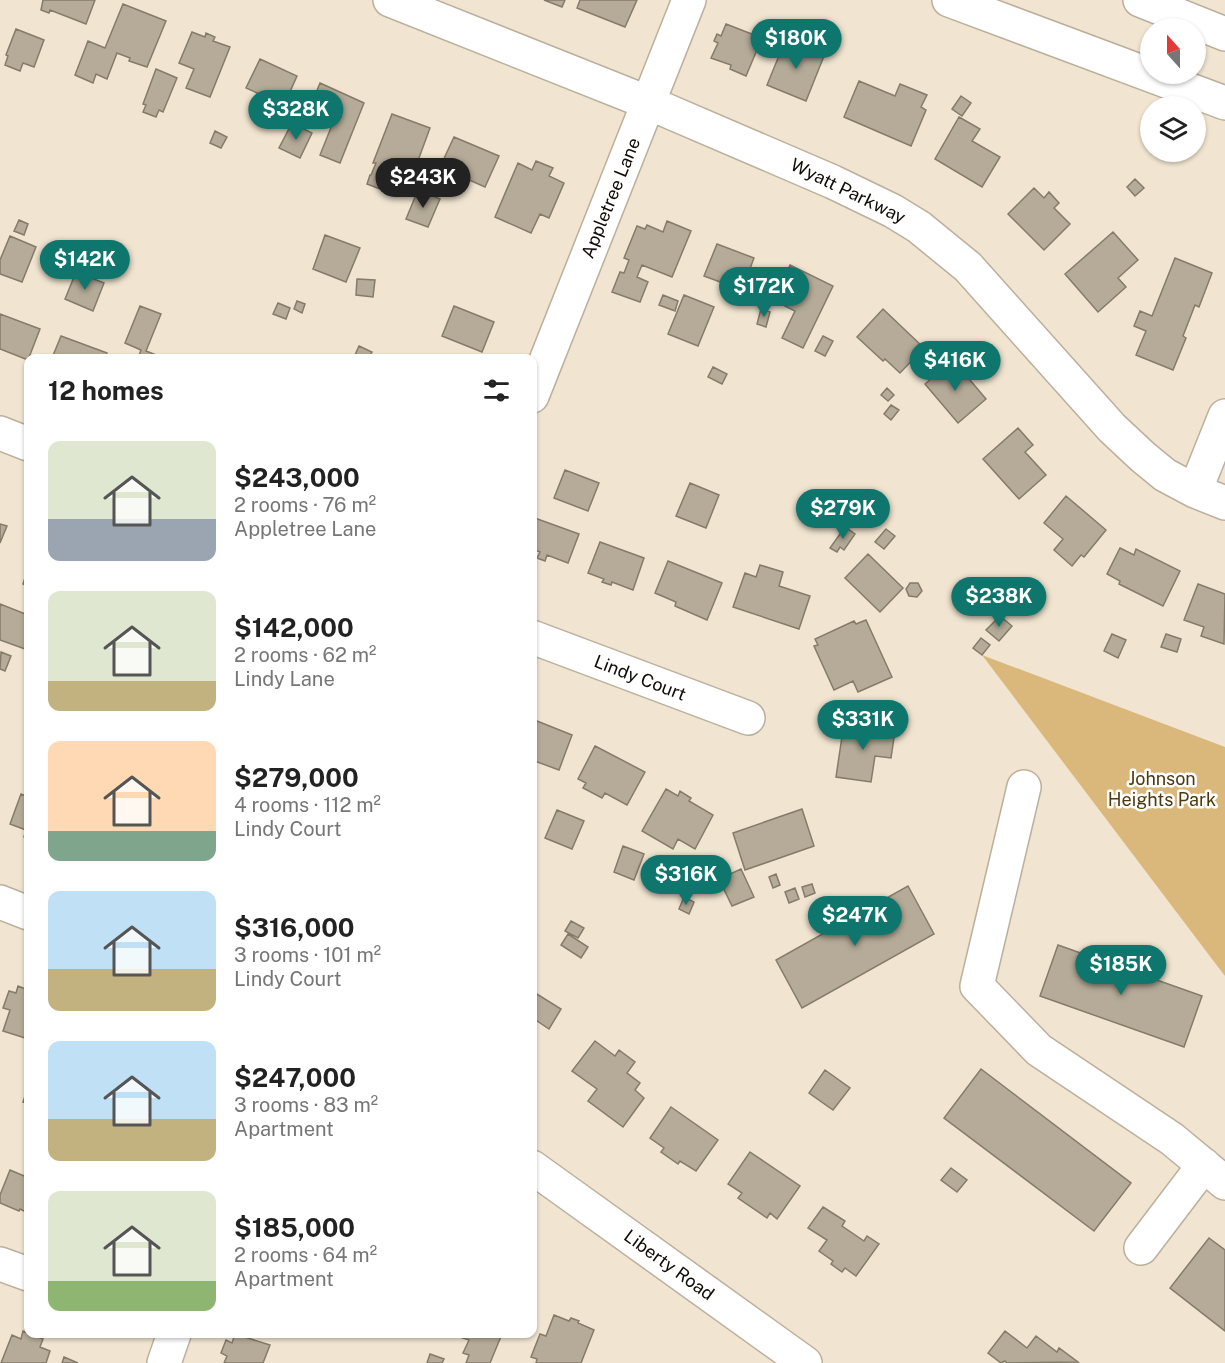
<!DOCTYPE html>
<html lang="en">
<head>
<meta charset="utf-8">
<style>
  :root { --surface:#fff; --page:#f2f2f2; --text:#222; --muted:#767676; --accent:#0f766e }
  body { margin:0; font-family:"Public Sans",sans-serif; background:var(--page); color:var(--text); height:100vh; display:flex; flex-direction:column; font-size:22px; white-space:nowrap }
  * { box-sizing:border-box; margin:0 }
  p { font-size:20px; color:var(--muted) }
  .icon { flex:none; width:33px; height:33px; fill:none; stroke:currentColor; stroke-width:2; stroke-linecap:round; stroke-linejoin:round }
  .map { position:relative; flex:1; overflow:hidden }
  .side { position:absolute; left:24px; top:354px; width:513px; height:984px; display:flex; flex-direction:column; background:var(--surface); border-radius:12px; box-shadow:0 2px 4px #0004 }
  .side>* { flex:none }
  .needle { width:39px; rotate:339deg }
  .controls { position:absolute; left:1140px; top:18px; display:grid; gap:12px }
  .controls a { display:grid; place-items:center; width:66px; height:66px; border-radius:50%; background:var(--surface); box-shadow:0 2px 4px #0004; font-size:30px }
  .price { position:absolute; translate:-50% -51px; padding:0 14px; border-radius:21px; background:var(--accent); color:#fff; font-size:20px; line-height:39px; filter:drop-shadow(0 2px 3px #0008) }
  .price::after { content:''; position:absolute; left:50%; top:36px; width:18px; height:14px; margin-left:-9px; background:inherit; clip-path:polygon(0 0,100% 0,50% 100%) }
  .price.selected { background:#222; color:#fff }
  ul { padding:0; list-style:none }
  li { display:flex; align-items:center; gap:18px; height:150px; padding:0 24px }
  li span { display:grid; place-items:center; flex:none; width:168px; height:120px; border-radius:12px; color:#555 }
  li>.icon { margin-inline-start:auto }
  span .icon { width:72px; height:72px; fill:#fffc; stroke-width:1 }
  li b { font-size:26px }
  h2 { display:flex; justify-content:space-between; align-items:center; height:72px; padding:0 24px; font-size:26px }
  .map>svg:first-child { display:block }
  .green { fill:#dab87b }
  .building { fill:#b5ab98; stroke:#857b69; stroke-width:1.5 }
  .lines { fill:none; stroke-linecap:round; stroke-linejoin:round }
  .minor-casing { stroke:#bbb09d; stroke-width:36 }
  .major-casing { stroke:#bbb09d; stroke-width:36 }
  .minor { stroke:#fff; stroke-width:33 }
  .major { stroke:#fff; stroke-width:33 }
  .labels { text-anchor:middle; stroke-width:5; stroke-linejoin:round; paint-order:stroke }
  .street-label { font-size:18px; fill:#0f0b06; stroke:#fff }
  .park-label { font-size:18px; fill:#4e390f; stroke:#fff }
</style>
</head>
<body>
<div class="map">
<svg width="1225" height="1363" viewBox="0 0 1225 1363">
  <rect width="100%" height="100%" fill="#f1e5d1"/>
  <!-- green -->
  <path class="green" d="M982 655 1225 747V976L1215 963Z"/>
  <!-- building -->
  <path class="building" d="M43 0H95L86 24 50 10 49 13 41 10Z
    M544 0H565L562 7Z
    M580 0H637L625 27 577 8Z
    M123 4 166 21 147 67 129 61 130 58 117 53 107 79 96 74 93 83 75 75 88 41 105 48Z
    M726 24 762 38 746 76 730 69 731 65 711 58 718 43 714 41 717 34 721 36Z
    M16 29 44 40 34 67 23 63 20 71 5 65 8 56 6 55Z
    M192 32 205 37 206 33 215 37 213 41 230 47 210 97 186 88 194 69 179 63Z
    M785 41 800 47 802 44 811 47 810 51 824 56 806 101 767 85Z
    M260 59 297 76 284 105 246 88Z
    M156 69 177 78 163 112 159 110 156 117 143 112 146 105 143 104Z
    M859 81 895 96 900 84 927 95 921 107 926 110 911 146 844 117Z
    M320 83 364 103 340 163 320 155 332 125 307 115Z
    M961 96 971 103 962 116 952 109Z
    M392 114 430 128 412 177 404 174 396 195 367 184 370 175H371L376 163H373Z
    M959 117 980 129 972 141 1000 157 982 187 935 159Z
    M292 123 312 133 300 158 279 148Z
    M215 131 227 137 221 148 210 143Z
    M454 137 499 156 485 187 440 167Z
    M536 161 553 168 549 176 564 183 549 218 540 214 531 233 495 217 518 163 532 170Z
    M1135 179 1144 188 1135 196 1127 187Z
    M1034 188 1044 198 1049 192 1059 203 1054 208 1070 224 1044 250 1008 214Z
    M418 190 440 199 428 227 406 219Z
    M19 220 28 224 24 235 14 231Z
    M667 221 691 231 672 277 642 265 637 277 648 282 640 302 612 292 620 272 624 273 629 260 624 258 637 226 645 229 647 225 663 232Z
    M1113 232 1138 260 1118 278 1126 287 1098 312 1065 274Z
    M325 235 360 248 346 282 313 269Z
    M10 236 36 247 22 282 0 274V260Z
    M717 244 754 258 742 290 704 276Z
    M1175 258 1212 273 1199 307 1195 305 1183 336 1186 338 1173 370 1136 355 1146 331 1134 326 1140 311 1152 316Z
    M790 265 833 286 803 348 782 338 795 311 773 300Z
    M76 272 104 283 93 311 65 299Z
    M357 279 375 280 373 297 356 295Z
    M663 295 678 301 675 311 659 305Z
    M684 295 714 307 698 346 668 334Z
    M297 301 305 304 302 313 294 309Z
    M278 303 290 308 286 319 273 314Z
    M140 306 161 314 146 351 164 358H138L141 350 125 343Z
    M454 306 494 322 482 352 442 336Z
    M761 309 770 312 766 327 757 324Z
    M883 309 924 348 900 373 885 359 883 361 857 337Z
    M0 314 40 329 28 360 0 349Z
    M61 336 107 353 105 358H52Z
    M823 336 833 341 825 356 815 351Z
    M359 346 372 352 369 358 355 355Z
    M953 360 986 399 958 423 925 384Z
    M713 367 727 374 722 384 708 377Z
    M887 388 894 395 888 401 881 395Z
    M891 405 899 410 891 420 884 414Z
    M1018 428 1033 445 1025 452 1046 475 1019 499 983 459Z
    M565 470 599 483 588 511 554 498Z
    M690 483 719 495 706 528 676 516Z
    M1066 496 1106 530 1084 557 1081 555 1072 566 1054 550 1063 539 1044 523Z
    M532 517 579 534 568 563 547 555 545 561 537 558 540 552 532 549Z
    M0 524 7 526 0 543Z
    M845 527 855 534 844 550 840 547 837 552 830 548Z
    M886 529 895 536 884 549 875 542Z
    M600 542 644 558 633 590 612 582 611 585 602 582 604 579 588 573Z
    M1120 548 1134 555 1136 549 1180 571 1163 606 1119 584 1120 581 1107 574Z
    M868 554 903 588 880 612 845 578Z
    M668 561 722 583 707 620 675 606 676 602 655 593Z
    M760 565 783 572 779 586 810 596 799 629 733 607 745 573 756 577Z
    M28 569V587L23 584Z
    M910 583H918L922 591 917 597 909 596 906 589Z
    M1198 584 1225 594 1224 644 1201 636 1204 627 1184 620Z
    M0 604 28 615V639L25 649 0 640Z
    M1000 616 1012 626 999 641 986 630Z
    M866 620 892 677 858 692 853 681 834 690 814 646 818 645 815 639 854 621 856 624Z
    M1112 634 1126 640 1118 658 1104 651Z
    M1166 634 1181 639 1177 652 1161 647Z
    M981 638 990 645 982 655 973 648Z
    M1 652 11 656 5 671 0 669Z
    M532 719 572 735 559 770 532 760Z
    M844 723 895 731 891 758 875 756 871 782 836 777Z
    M595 746 645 772 627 805 605 793 602 798 583 788 586 783 578 779Z
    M666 789 678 796 680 791 691 798 689 801 713 815 695 849 678 839 673 849 642 831Z
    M21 794 28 797V838L24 837 26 830 10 824Z
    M802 809 814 846 745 870 733 833Z
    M557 810 584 821 572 849 545 838Z
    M623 846 644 854 634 880 614 872Z
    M741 869 754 897 732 906 719 879Z
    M776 874 780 885 773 888 769 877Z
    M812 884 815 893 805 897 802 887Z
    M908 886 934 934 802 1008 776 960Z
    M795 888 799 899 789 903 785 892Z
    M684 897 694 902 689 914 679 909Z
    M571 921 584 928 578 938 565 931Z
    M568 934 588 947 581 958 561 945Z
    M1058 945 1202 996 1184 1047 1040 996Z
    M18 986 28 990V988V1039L3 1031 10 1010 3 1008 9 991 16 993Z
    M532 991 561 1009 549 1029 534 1019 532 1026Z
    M595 1041 615 1056 619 1050 635 1062 627 1073 640 1083 635 1090 644 1098 623 1127 588 1101 597 1089 572 1071Z
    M981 1069 1131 1183 1094 1231 944 1118Z
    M825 1070 850 1088 833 1110 809 1093Z
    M28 1087V1104L23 1102Z
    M671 1107 718 1140 696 1171 680 1161 678 1164 661 1152 664 1148 650 1138Z
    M750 1152 800 1186 777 1219 770 1213 767 1218 738 1198 742 1193 728 1184Z
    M951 1168 967 1180 957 1192 941 1180Z
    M10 1170 24 1176 26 1171 28 1172V1213L20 1209 19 1211 0 1203V1195Z
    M823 1207 845 1221 842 1226 864 1241 867 1236 879 1244 856 1276 845 1268 842 1272 831 1264 833 1261 819 1251 827 1240 808 1228Z
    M1209 1238 1225 1250V1331L1170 1288Z
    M554 1315 569 1321 571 1318 579 1321 578 1323 594 1330 581 1363H536L537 1359 531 1357 540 1334 546 1336Z
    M23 1331 43 1339 40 1347 50 1351 46 1363H1L12 1335 21 1339Z
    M1005 1331 1027 1348 1036 1336 1057 1352 1059 1348 1078 1362 1007 1363 1005 1361 1001 1363 988 1353Z
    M235 1334 270 1345 263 1363H224L227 1356 221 1353 226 1340 232 1343Z
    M461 1334H502L490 1363H466L469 1355 463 1353 469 1340 460 1337Z
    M430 1354 444 1359 442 1363H427Z
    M64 1357 78 1363H62Z"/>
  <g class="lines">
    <!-- minor casing -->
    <g class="minor-casing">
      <path id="minor" d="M390 0 649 103 833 182 893 211 919 227 968 267 1112 428 1143 457 1165 475 1195 491 1225 503
        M949 0 1225 103
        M1140 0 1225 34
        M532 396 689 0
        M0 433 28 444
        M1195 491 1225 416
        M532 637 748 718
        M1024 787 977 986 1039 1050 1172 1139 1225 1183
        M1141 1248 1204 1165
        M0 1264 28 1274
        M164 1363 174 1334"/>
    </g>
    <!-- major casing -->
    <g class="major-casing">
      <path id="major" d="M0 902 28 913
        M532 1167 805 1363"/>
    </g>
    <!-- minor -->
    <use href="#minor" class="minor"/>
    <!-- major -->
    <use href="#major" class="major"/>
  </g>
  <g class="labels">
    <!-- street labels -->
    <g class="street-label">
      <text transform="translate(848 191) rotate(26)" y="6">Wyatt Parkway</text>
      <text transform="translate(611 198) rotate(-68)" y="6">Appletree Lane</text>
      <text transform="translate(640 678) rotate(21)" y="6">Lindy Court</text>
      <text transform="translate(669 1265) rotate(36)" y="6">Liberty Road</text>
    </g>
    <!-- park labels -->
    <g class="park-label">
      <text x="1162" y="785">Johnson<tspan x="1162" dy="21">Heights Park</tspan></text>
    </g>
  </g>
</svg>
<div class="controls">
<a><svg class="needle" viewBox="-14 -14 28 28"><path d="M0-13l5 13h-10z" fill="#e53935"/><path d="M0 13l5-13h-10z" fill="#767676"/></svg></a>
<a><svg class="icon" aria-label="layers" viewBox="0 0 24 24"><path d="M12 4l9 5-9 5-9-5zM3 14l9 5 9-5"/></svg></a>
</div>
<b class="price" style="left:796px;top:70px">$180K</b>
<b class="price" style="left:296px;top:141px">$328K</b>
<b class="price selected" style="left:423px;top:209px">$243K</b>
<b class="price" style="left:85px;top:291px">$142K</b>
<b class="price" style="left:764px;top:318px">$172K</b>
<b class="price" style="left:955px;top:392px">$416K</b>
<b class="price" style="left:843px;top:540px">$279K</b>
<b class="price" style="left:999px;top:628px">$238K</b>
<b class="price" style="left:863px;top:751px">$331K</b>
<b class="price" style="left:686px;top:906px">$316K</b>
<b class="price" style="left:855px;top:947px">$247K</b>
<b class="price" style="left:1121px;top:996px">$185K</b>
<section class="side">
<h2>12 homes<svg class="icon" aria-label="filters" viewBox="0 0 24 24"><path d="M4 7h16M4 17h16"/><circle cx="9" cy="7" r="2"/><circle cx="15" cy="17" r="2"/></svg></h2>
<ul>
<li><span style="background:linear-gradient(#dfe7d0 65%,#9aa5b1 0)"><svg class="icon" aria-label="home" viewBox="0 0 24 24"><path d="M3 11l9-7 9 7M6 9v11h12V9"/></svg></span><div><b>$243,000</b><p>2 rooms · 76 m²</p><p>Appletree Lane</p></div></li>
<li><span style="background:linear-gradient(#dfe7d0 75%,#c2b280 0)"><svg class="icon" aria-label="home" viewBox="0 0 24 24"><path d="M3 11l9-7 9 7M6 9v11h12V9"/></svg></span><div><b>$142,000</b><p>2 rooms · 62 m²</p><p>Lindy Lane</p></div></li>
<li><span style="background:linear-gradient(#ffd9b3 75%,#7fa58c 0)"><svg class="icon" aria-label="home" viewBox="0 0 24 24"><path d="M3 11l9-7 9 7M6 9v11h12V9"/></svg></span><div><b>$279,000</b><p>4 rooms · 112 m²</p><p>Lindy Court</p></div></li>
<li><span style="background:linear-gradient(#bfe0f5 65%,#c2b280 0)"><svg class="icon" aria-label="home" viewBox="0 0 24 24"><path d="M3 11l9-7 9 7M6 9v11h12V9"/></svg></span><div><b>$316,000</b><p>3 rooms · 101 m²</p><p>Lindy Court</p></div></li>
<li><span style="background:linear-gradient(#bfe0f5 65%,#c2b280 0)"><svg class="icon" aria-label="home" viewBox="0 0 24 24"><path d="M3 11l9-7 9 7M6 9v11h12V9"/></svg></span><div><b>$247,000</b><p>3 rooms · 83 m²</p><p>Apartment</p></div></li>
<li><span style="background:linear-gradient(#dfe7d0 75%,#8fb573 0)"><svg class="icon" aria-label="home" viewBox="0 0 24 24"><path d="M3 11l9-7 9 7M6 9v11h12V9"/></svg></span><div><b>$185,000</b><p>2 rooms · 64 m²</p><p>Apartment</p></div></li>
</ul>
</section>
</div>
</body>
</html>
